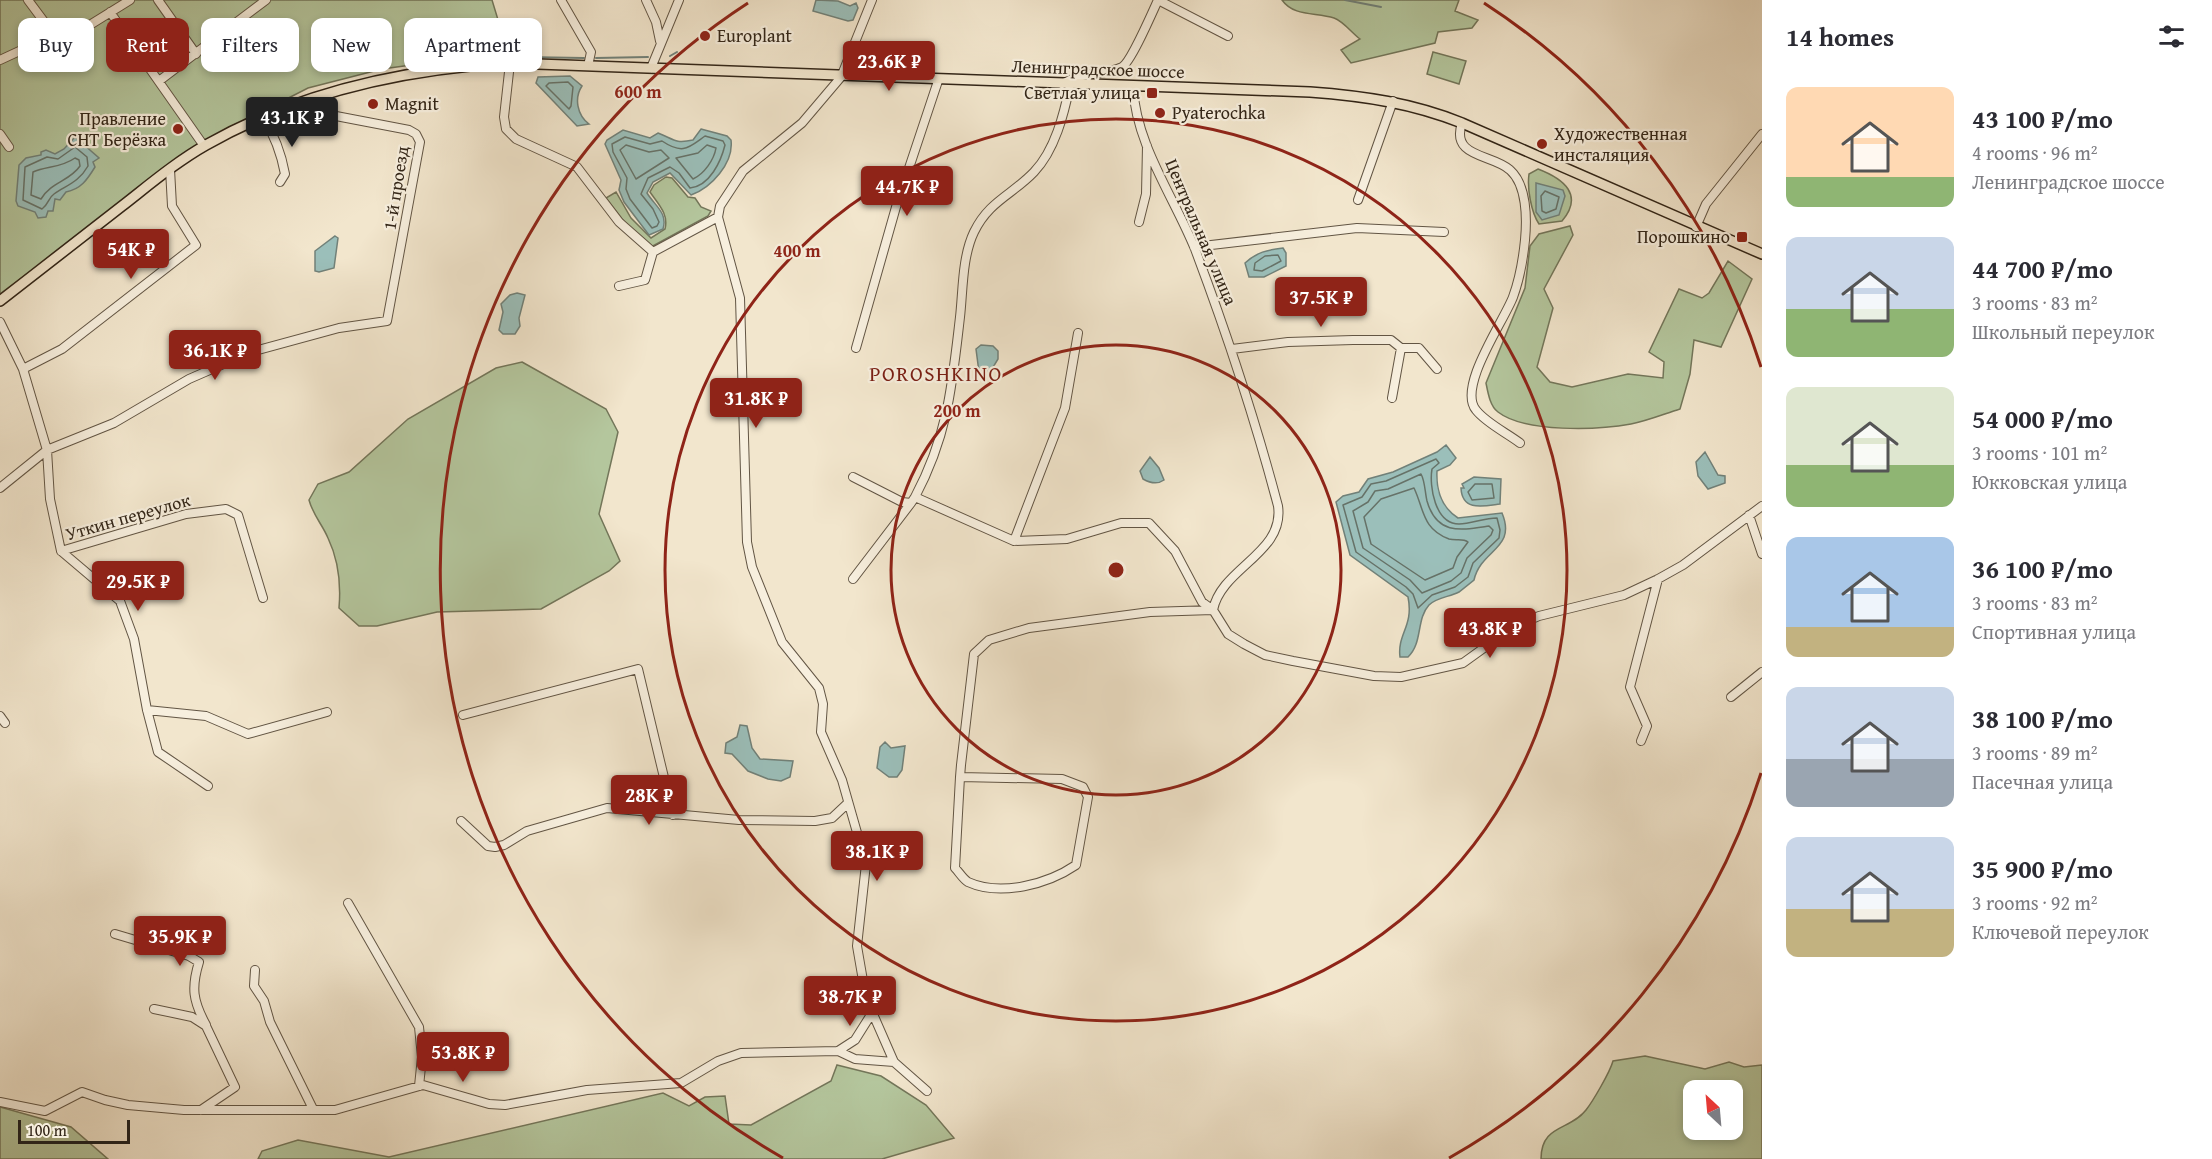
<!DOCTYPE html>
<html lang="en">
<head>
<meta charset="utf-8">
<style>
  :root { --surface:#fff; --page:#f2f2f3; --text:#2b2b33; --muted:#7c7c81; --accent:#8f2418 }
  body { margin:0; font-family:"Gentium Book Plus",serif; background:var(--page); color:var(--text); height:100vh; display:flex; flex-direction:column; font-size:22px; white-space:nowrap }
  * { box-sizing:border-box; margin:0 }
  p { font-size:20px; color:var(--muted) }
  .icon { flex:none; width:33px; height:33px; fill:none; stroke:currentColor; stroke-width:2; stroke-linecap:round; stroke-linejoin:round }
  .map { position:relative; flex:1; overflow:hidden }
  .side { display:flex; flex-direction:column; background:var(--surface); width:450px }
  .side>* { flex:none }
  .guide { position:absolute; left:18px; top:18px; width:570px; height:54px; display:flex; gap:12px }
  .needle { width:39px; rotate:334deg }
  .fabs { position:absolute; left:1683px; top:1080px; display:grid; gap:12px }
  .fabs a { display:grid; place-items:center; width:60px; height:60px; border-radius:12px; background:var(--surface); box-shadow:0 3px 9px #0003; font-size:30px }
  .scale { position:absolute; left:18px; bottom:15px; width:112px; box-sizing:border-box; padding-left:6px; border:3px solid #322517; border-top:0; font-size:16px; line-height:21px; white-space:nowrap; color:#322517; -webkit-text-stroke:4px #f7efde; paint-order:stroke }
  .price { position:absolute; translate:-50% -51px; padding:0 14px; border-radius:6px; background:var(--accent); color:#fff; font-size:20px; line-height:39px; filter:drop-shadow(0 2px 3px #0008) }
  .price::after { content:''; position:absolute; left:50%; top:36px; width:18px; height:14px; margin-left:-9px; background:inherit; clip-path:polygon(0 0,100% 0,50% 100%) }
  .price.selected { background:#222; color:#fff }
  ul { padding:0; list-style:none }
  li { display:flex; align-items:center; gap:18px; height:150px; padding:0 24px }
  li span { display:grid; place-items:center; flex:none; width:168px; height:120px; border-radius:12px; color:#555 }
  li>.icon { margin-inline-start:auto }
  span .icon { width:72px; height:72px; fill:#fffc; stroke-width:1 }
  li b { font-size:26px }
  h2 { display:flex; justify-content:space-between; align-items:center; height:72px; padding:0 24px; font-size:26px }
  .tag { padding:0 21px; border-radius:12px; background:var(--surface); box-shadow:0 3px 9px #0003; font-size:21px; line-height:54px }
  .tag.selected { background:var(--accent); color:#fff }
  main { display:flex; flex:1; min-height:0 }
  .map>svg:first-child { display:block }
  .green { fill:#b4c69d; stroke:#73765a; stroke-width:1.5; fill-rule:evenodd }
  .water { fill:#9bbfba; stroke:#718179; stroke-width:1.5 }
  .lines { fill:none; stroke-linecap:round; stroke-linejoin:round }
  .shore { stroke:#667268; stroke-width:1.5 }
  .stream { stroke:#718179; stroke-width:2 }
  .minor-casing { stroke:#625544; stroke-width:10 }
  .major-casing { stroke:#322517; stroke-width:12 }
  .minor { stroke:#f7efde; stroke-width:8 }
  .major { stroke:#f2e6cd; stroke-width:9 }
  .ring { fill:none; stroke:#8f2418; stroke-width:3 }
  .poi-dot { fill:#8f2418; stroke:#f7efde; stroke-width:2 }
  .labels { text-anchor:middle; stroke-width:4.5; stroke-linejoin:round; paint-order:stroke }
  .poi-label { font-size:18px; fill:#322517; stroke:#f7efde; text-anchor:start }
  .street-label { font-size:18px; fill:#322517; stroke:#f7efde }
  .quarter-label { font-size:21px; letter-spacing:1.5px; fill:#7a1f14; stroke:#f7efde }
  .centre { fill:#8f2418; stroke:#f7efde; stroke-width:3 }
  .ring-label { font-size:18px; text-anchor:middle; font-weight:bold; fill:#8f2418; stroke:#f7efde; stroke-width:4.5; stroke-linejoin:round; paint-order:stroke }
</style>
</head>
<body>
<main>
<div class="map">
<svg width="1762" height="1159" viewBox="0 0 1762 1159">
  <rect width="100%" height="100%" fill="#f2e6cd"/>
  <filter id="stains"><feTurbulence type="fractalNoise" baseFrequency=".00333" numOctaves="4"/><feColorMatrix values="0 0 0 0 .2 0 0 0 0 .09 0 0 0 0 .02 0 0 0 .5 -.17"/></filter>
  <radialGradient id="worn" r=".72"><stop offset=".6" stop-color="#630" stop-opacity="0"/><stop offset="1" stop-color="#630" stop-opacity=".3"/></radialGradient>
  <!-- green -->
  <path class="green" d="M0 0H492L509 56 463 58 382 69 308 88 210 138 0 294Z
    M1282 0H1459L1455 11 1478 20 1472 28 1438 32 1435 43 1351 63 1341 50 1360 39C1352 33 1343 21 1334 18 1316 12 1294 17 1282 0Z
    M1433 52 1466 61 1459 84 1427 74Z
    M1538 169C1564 179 1584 195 1562 221L1539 224C1531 212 1527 188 1529 174Z
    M666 177 672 178 688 197 695 198 701 207 711 211 708 216 651 247 629 228 606 198 616 192 631 218 651 238 665 229C669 214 658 204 650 192L654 185Z
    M1570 226 1573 235 1544 289 1553 308 1537 367 1550 382 1572 387 1628 374 1663 378 1664 362 1649 352 1679 289 1702 298 1709 293 1728 261 1752 279 1721 347 1694 340 1690 374 1680 409C1664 414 1647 421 1631 424 1598 430 1525 433 1498 412 1490 406 1488 393 1486 383L1525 288 1530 246 1539 234Z
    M522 362 606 409 618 432 599 514 620 561 609 571 541 609 437 612 377 626H359L339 608C341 585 338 559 328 538 322 524 313 515 309 500L318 484 349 472 408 419 496 368Z
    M1645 1056 1705 1069 1729 1062 1744 1067 1762 1065V1159H1541C1541 1124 1570 1131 1586 1110 1593 1101 1610 1072 1613 1061ZM1694 1090H1732V1130H1694Z
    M837 1065 881 1076 926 1105 954 1138 882 1159H258L262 1151 298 1140 389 1157 663 1093 689 1106 705 1097 725 1096 729 1124 751 1125 831 1081Z
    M0 1107 71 1127 108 1159H0Z"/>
  <!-- water -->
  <path class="water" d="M816 0 838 1 850 6 856 3 858 8 853 20 848 21 813 11Z
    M570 76 582 86C574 98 577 115 589 124L577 126 536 83 538 77Z
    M701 129 727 136 731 140C734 163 711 188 691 195L670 173 653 182 647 193C655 206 668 213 663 229L649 235 624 202 619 190 621 180 605 144 607 140 623 130 650 138 658 133C674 139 674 144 693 140Z
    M75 137 99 158 93 162 95 167C87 180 81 189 66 192L60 200 55 199 53 211H48L46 217 38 218 35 212 18 206 16 201 19 165 26 158 41 155V152L46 150 55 154 64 149Z
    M1536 183 1563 190 1565 196 1559 215 1542 220 1536 212Z
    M335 236 338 238 334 268 319 272 315 271V251Z
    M1283 248 1286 253V266L1264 277H1249L1245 263C1257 252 1267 250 1283 248Z
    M517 293 525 295 519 318 520 326 515 334H503L499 330 503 312 501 304 510 295Z
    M981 345 993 346 998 351V359L989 374 979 372 976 349Z
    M1446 445 1456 458 1450 465 1437 471C1436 491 1441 507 1458 518L1502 513C1517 549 1481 549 1474 580 1469 584 1464 588 1459 592 1450 597 1437 597 1429 605 1416 619 1423 643 1408 657H1400C1397 634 1414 626 1408 597L1350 555 1336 502 1343 496 1359 492 1368 479 1393 472 1437 452Z
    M1705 452 1718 475 1725 476V483L1708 489 1698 476 1696 462Z
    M1150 457 1159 468 1164 480C1157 485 1150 483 1143 479L1140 471Z
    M1474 477 1501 479 1500 504C1484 506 1462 512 1461 488H1464L1462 484Z
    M740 725 747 726 752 748 760 759 793 761 790 777 781 781 768 779 748 771 732 754 725 753 726 743 737 737Z
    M885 742 891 748 905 746 902 770 897 777H889L877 768 880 747Z"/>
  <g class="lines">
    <!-- shore -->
    <path class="shore" d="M568 82 573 87 571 106 569 109 546 86 549 83Z
      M705 136 723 141 725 145C721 161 710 186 690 188L679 173 670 167 648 178 641 194 653 209 659 222 657 226 652 228 630 199 626 189 627 178 613 152 612 144 625 137 650 144 662 141C683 155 688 148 705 136Z
      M626 145 649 152 661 150 669 158 636 179 620 150Z
      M707 145 716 148C714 160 704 174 693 179L676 158 698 153Z
      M75 147 87 157 88 166C79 182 67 185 54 194 48 198 49 204 42 209L23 200 25 167 47 157 58 159Z
      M75 158 79 160 80 166C70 181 51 182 41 199L31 195 33 172C47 166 61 168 75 158Z
      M1545 191 1559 197 1556 209 1546 213 1542 211 1541 196Z
      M1278 255 1281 261 1262 271 1254 270 1255 263 1265 256Z
      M1436 459 1439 463 1432 469C1429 486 1435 524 1459 524 1471 524 1484 518 1497 518L1500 530 1499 538 1473 563 1468 577 1455 587 1432 595 1418 608 1413 594 1406 587 1356 552 1343 505 1362 497 1371 484 1386 481Z
      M1421 474C1425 481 1425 493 1427 501 1437 536 1462 530 1489 526L1493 530 1491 535 1467 558 1461 573 1451 581 1422 593 1410 580 1363 548 1353 511 1368 502 1375 491 1388 489Z
      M1475 484H1492L1494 498 1472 500 1468 492Z
      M1414 488C1424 509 1422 529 1449 539 1456 541 1463 538 1468 542L1457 557 1453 568 1425 580 1371 544 1364 517 1381 499Z"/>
    <!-- stream -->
    <path class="stream" d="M1345 0 1381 7
      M473 56 584 58
      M670 56 677 52
      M596 58 648 57"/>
    <!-- minor casing -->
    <g class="minor-casing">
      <path id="minor" d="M28 0 54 35
        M158 0 196 54
        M561 0 591 52 588 66
        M646 0 656 22 660 41
        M872 0 841 77 802 123 743 171 720 206 718 217 740 298 747 542 752 567 782 642 819 688 823 704 821 732 842 780 866 864 857 946 866 998 894 1062 927 1091
        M110 12 204 146
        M0 60 54 35 64 41 130 0
        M510 63 504 117 506 129 516 139 577 167 619 222 653 252
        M651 68 679 0
        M159 81 266 0
        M1062 84C1084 71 1103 76 1122 67 1131 62 1152 13 1158 0L1228 36
        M1133 87C1136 145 1174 197 1195 249 1227 334 1255 419 1278 506 1285 553 1221 568 1213 610
        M263 117C275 136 281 152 285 174L280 182
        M1462 123C1450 158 1493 154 1510 170 1527 185 1527 219 1525 240 1523 260 1520 278 1513 297 1504 321 1457 387 1476 410 1486 423 1507 433 1520 443
        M0 134 9 147
        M1358 200 1393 101
        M1139 222 1146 194 1147 146
        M1696 227 1706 204 1762 134
        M1194 247 1357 228 1444 232
        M619 286 645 280 653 252 718 217
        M0 322 23 369 47 450 50 499 61 551 120 601 134 639 147 710 158 752 208 786
        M856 348 896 207 938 81
        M1401 348H1419L1437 369
        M1232 349 1288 342 1353 340H1391L1401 348
        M23 369 62 349 196 245 172 206 170 169
        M1392 398 1401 348
        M853 477 902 502 911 503 915 497 1014 541 1067 539 1121 523H1149L1175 551 1202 602 1213 610 1228 634 1244 644 1265 655 1293 661 1374 676 1401 677 1463 663 1513 627 1539 616 1624 595 1658 579 1683 565 1762 506
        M0 488 47 450 114 423 189 379 251 352 339 328 387 321 420 142 416 134 409 130 336 116 325 110 317 97
        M915 497C948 435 952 386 960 317 963 291 962 257 974 232 989 201 1012 195 1034 172 1055 150 1064 114 1070 85
        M1749 515 1762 554
        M1014 541 1065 408 1078 333
        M61 551 186 514 226 509 238 515 263 598
        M853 579 911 503
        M1731 697 1762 672
        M147 710 206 716 248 734 327 712
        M463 715 638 669 673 815
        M0 716 5 723
        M1641 741 1647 726 1630 687 1658 579
        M960 777 1062 779 1083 787 1088 797 1076 865C1048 884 1001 897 968 882 963 879 959 872 955 868L960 777 961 765 974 654 989 640 1029 628 1150 612 1213 610
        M461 821 488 846 495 847 504 845 527 831 607 808 739 820 815 821 832 818 848 803
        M348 903 419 1027 422 1057 419 1086
        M115 934 189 956 199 962C191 988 193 1001 206 1025
        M255 970 254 986 264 1001 270 1022 313 1109
        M154 1009 192 1017 206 1026 235 1087 201 1110
        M838 1051 855 1059 894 1062
        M0 1102 45 1111 82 1092 105 1100 128 1105 184 1110H335L423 1085 489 1104 505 1105 587 1090 681 1083 718 1061 741 1053 838 1051 855 1040 872 1013"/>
    </g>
    <!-- major casing -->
    <g class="major-casing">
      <path id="major" d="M0 301C41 269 81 238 122 206 149 185 176 162 206 145 299 92 404 69 510 63L1310 92C1364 96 1412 103 1462 123L1762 254"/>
    </g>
    <!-- minor -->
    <use href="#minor" class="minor"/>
    <!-- major -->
    <use href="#major" class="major"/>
  </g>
  <!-- distance rings -->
  <g class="ring">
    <circle cx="1116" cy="570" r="225"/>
    <circle cx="1116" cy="570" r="451"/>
    <path d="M1761 773A676 676 0 0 1 1449 1158M783 1158A676 676 0 0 1 748 3M1484 3A676 676 0 0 1 1761 367"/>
  </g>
  <!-- markers -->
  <g class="poi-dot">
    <circle cx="705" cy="36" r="6"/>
    <rect x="1146" y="87" width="12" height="12" rx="3"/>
    <circle cx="373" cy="104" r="6"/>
    <circle cx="1160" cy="113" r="6"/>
    <circle cx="178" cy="129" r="6"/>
    <circle cx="1542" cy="144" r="6"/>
    <rect x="1736" y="231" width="12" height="12" rx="3"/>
  </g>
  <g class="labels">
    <!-- poi labels -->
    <g class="poi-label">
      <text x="717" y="42">Europlant</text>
      <text x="1140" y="99" text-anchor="end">Светлая улица</text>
      <text x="385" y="110">Magnit</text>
      <text x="1172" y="119">Pyaterochka</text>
      <text x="166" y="125" text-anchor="end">Правление<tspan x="166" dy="21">СНТ Берёзка</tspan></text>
      <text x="1554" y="140">Художественная<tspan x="1554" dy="21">инсталяция</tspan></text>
      <text x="1730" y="243" text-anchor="end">Порошкино</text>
    </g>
    <!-- street labels -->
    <g class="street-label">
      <text transform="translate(1098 69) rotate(2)" y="6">Ленинградское шоссе</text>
      <text transform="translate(396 188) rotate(-81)" y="6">1-й проезд</text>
      <text transform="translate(1201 232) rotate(67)" y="6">Центральная улица</text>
      <text transform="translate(128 517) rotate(-16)" y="6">Уткин переулок</text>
    </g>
    <!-- quarter labels -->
    <g class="quarter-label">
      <text x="936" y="381">POROSHKINO</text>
    </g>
  </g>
  <circle cx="1116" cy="570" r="9" class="centre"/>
  <g class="ring-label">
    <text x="638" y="98">600 m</text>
    <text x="797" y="257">400 m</text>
    <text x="957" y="417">200 m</text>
  </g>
  <rect width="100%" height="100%" filter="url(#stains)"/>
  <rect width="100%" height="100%" fill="url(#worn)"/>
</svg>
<div class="fabs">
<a><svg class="needle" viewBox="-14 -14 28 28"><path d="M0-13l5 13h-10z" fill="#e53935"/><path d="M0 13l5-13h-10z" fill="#7c7c81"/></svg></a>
</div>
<div class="scale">100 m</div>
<b class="price" style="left:889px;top:92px">23.6K ₽</b>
<b class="price selected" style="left:292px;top:148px">43.1K ₽</b>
<b class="price" style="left:907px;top:217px">44.7K ₽</b>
<b class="price" style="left:131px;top:280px">54K ₽</b>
<b class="price" style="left:1321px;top:328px">37.5K ₽</b>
<b class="price" style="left:215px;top:381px">36.1K ₽</b>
<b class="price" style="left:756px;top:429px">31.8K ₽</b>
<b class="price" style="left:138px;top:612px">29.5K ₽</b>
<b class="price" style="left:1490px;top:659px">43.8K ₽</b>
<b class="price" style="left:649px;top:826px">28K ₽</b>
<b class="price" style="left:877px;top:882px">38.1K ₽</b>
<b class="price" style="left:180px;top:967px">35.9K ₽</b>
<b class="price" style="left:850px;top:1027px">38.7K ₽</b>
<b class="price" style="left:463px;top:1083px">53.8K ₽</b>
<div class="guide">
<a class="tag">Buy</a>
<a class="tag selected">Rent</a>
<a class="tag">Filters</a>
<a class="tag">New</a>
<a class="tag">Apartment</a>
</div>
</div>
<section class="side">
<h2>14 homes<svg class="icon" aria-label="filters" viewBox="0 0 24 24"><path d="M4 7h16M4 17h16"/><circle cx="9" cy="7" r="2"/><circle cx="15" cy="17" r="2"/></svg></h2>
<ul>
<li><span style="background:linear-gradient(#ffd9b3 75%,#8fb573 0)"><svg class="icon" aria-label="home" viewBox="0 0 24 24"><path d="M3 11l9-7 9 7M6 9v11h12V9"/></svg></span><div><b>43 100 ₽/mo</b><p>4 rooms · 96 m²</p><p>Ленинградское шоссе</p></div></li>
<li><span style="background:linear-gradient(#c9d6e8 60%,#8fb573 0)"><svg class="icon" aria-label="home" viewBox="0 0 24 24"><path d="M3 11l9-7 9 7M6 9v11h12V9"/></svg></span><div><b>44 700 ₽/mo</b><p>3 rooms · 83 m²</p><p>Школьный переулок</p></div></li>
<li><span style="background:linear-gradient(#dfe7d0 65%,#8fb573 0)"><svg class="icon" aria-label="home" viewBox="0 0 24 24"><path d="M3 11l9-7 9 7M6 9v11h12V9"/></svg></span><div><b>54 000 ₽/mo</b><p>3 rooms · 101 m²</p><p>Юкковская улица</p></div></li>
<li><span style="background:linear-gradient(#a9c7e8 75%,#c2b280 0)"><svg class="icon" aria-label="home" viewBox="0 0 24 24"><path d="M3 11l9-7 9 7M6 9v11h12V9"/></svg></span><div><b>36 100 ₽/mo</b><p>3 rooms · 83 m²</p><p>Спортивная улица</p></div></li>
<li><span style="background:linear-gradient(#c9d6e8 60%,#9aa5b1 0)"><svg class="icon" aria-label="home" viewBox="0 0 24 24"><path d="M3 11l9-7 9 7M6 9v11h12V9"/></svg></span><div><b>38 100 ₽/mo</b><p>3 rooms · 89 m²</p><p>Пасечная улица</p></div></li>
<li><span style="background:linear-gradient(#c9d6e8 60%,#c2b280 0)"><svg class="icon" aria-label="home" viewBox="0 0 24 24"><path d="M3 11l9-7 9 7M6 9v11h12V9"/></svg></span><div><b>35 900 ₽/mo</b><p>3 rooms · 92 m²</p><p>Ключевой переулок</p></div></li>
</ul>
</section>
</main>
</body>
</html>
